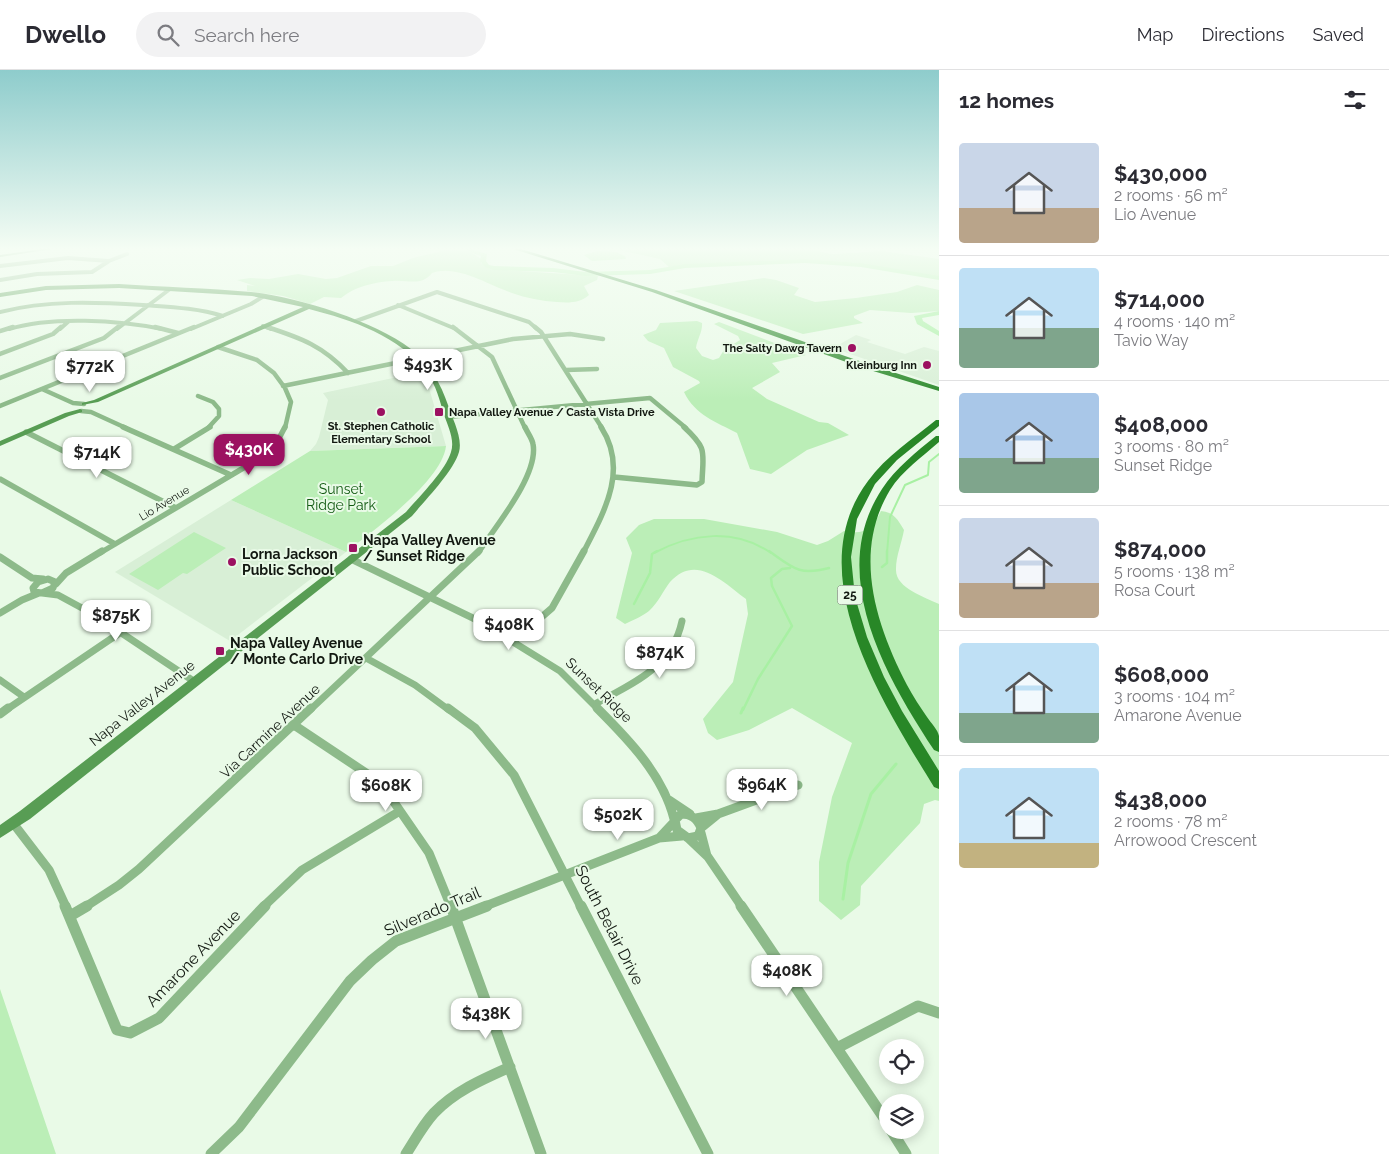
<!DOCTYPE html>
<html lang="en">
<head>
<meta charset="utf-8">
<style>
  :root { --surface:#fff; --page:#f2f2f3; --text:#2b2b33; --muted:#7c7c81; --line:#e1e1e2; --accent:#9c1161 }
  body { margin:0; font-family:Raleway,sans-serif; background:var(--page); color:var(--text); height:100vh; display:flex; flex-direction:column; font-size:19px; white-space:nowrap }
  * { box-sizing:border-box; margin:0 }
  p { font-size:16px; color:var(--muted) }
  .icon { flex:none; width:28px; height:28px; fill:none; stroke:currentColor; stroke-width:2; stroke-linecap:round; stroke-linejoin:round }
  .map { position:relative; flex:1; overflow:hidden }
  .drawer { display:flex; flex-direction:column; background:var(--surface); width:450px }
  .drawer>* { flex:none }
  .buttons { position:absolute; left:879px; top:969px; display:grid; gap:10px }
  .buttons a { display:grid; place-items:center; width:45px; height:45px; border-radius:50%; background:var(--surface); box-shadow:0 2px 12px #0003; font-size:25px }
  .price { position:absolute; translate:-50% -42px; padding:0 11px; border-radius:10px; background:#fff; color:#222; font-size:16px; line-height:32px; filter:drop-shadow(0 1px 2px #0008) }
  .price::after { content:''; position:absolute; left:50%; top:30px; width:15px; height:11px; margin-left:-8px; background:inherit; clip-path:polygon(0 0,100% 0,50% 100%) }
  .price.on { background:var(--accent); color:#fff }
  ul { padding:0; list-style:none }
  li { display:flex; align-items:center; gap:15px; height:125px; padding:0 20px }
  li+li { border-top:1px solid var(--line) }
  li span { display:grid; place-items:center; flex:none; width:140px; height:100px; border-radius:5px; color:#555 }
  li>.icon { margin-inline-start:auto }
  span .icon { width:60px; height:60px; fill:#fffc; stroke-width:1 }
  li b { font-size:21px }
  h2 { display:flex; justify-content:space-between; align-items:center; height:60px; padding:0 20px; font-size:21px }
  header { display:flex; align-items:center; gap:30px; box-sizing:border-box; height:70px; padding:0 25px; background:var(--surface); border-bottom:1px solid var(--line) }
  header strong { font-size:24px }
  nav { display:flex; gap:28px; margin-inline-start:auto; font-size:18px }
  .search { width:350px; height:45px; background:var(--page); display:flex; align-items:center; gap:12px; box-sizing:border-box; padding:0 18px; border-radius:28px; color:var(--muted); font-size:19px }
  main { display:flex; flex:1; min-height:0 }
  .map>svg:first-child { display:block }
  .built { fill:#d8efd6 }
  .green { fill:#bbeeb7 }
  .water { fill:#a8f0a3 }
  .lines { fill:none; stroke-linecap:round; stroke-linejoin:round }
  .stream-far2 { stroke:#a8f0a3; stroke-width:2 }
  .stream-far1 { stroke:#a8f0a3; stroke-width:2.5 }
  .stream { stroke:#a8f0a3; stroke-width:3 }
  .river { fill:#a8f0a3; fill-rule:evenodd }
  .street-far5 { stroke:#8dba8a; stroke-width:4 }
  .street-far4 { stroke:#8dba8a; stroke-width:4.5 }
  .street-far3 { stroke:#8dba8a; stroke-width:5.5 }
  .street-far2 { stroke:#8dba8a; stroke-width:7 }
  .street-far1 { stroke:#8dba8a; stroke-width:9 }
  .street { stroke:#8dba8a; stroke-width:11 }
  .secondary { fill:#589d54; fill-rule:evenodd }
  .primary { fill:#288727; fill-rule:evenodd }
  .poi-dot { fill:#9c1161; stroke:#e9fae7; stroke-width:2 }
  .labels { text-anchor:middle; stroke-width:4; stroke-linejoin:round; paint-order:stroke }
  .far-poi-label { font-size:11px; font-weight:bold; fill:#121811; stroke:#e9fae7; text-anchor:end }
  .far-street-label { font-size:11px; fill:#121811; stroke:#e9fae7 }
  .shield { fill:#e9fae7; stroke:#525c51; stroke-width:1 }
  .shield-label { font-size:12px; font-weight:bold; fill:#121811 }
  .park-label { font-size:14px; fill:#125a12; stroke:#e9fae7 }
  .poi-label { font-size:14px; font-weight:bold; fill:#121811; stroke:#e9fae7; text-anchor:start }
  .street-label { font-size:14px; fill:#121811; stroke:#e9fae7 }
  .near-street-label { font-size:16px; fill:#121811; stroke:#e9fae7 }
</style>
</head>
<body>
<header>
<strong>Dwello</strong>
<div class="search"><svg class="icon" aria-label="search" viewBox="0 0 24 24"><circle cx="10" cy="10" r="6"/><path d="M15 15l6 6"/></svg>Search here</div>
<nav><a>Map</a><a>Directions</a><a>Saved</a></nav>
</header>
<main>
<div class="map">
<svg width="939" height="1084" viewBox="0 0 939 1084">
  <rect width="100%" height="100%" fill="#e9fae7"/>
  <!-- built -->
  <path class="built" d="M856 265 871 270 867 272 905 284 924 277 939 281V315L833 278Z
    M421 302 429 318 446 376 310 381 316 374 319 367 328 330 323 323Z
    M231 430 346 482 230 571 115 502Z"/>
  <!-- green -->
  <path class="green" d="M450 179 471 182 481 189V193L488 197 506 200 598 206 597 210 584 216 589 225C580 233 569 233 557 232 542 231 526 228 512 223 488 215 457 194 432 203 421 217 407 209 392 211 374 212 354 217 341 228L324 227 310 234 283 226 247 221V215L255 216 237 210 250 208 269 209 298 204 326 209 337 208 371 196H393L413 188Z
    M614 179H805L833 184 882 181 939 189V207L858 193 803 189 699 194 669 197 660 189Z
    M764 208 776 210 799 218 794 225 815 232 856 228 897 222 917 215 939 220V241L911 243 870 240 854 246V248L863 253 803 264 674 221Z
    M697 251 702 253C703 261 697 270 696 278L702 286 713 290 719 288 724 280 740 270 738 266 714 254 719 252 806 285 772 293 780 302 752 318 767 329 819 352 828 353 849 365 807 380 771 404 750 399 737 363C716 352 695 345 684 322L700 313 699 311 673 297 664 278 648 271 643 265 656 260 660 253Z
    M446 376C442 411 373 461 346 482L231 430 310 381Z
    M881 441C894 442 898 450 904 460 902 472 896 486 896 499 895 518 925 527 939 534V731L935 730 924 734 920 753 861 816 860 835 841 850 819 831V792L832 727 852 673 792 638 749 660 717 670 708 663 703 649 733 612 748 544 746 529C723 512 696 483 670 512 663 521 658 533 649 541 643 546 633 550 625 554L616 548 632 483 626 468 639 455 654 449H704L777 462 817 475 828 471 844 461C864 465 872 460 881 441Z
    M194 462 226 478 187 504 183 503 158 520 129 504Z
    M0 919 56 1084H0Z"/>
  <!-- water -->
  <path class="water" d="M597 181 616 182 625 186 626 189 592 191 584 185Z"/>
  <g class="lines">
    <!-- stream-far2 -->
    <path class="stream-far2" d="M654 483C691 463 735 458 771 483
      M887 483 890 447 905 415 928 405 929 392 939 384"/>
    <!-- stream-far1 -->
    <path class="stream-far1" d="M769 481C793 498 799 506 829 498
      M882 497 887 493V481
      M634 534 650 503 652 484 657 481
      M743 640 758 609 792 556 772 516 771 508 782 499 790 498"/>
    <!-- stream -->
    <path class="stream" d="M741 643 743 638
      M843 829 848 793 871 724 896 694"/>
    <!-- river -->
    <path class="river" d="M462 179H471L487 184 486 191 489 195 494 196 553 198 586 202 650 200 685 194 805 189 861 193 939 206V210L861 197 805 193 685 198 650 204 586 206 553 202 494 200 485 197 480 191 481 186Z
      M939 241V245L922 248 923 251 939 261V266L917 254 914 246Z"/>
    <!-- street-far5 -->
    <path class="street-far5" d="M0 196 68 188 109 191
      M0 210 37 204 92 202 109 191 127 184
      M398 235 456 259
      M0 242C47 230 95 232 143 235 170 237 197 238 223 246
      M356 251 437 222 529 252 537 259
      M263 256 271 259
      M9 259C52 246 118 250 162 259
      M60 259 69 251
      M117 259 170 219
      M191 259 251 234 264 226"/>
    <!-- street-far4 -->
    <path class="street-far4" d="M155 257 178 263
      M267 257C301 268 323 276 348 303
      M453 257 492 287 525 358
      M535 257 541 262 602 358
      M0 261 13 257
      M218 277 257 290 274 303 285 318 291 332 285 358
      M0 284 53 264 61 257
      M566 300 597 299
      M0 308 104 268 118 257
      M283 316 513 269 570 264 603 269
      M42 319 73 333 84 334
      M198 326 213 332 219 339V346L208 358
      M0 336 194 257
      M81 341 91 342 126 358
      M448 347 650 328 686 358"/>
    <!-- street-far3 -->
    <path class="street-far3" d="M123 357 231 405
      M26 362 176 438
      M174 379 210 357
      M614 407 697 415 702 412C703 382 708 379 684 357
      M0 409 115 474
      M100 483 262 387 276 374 285 357
      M478 483C495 457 539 405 533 374 532 368 527 362 525 357
      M583 483C604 442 629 400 601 357"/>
    <!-- street-far2 -->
    <path class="street-far2" d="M0 487 32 508 43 509
      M351 489 479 551 560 601 599 640
      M48 509 55 512 53 518 42 523 34 522 33 518 38 512Z
      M56 514 66 503 102 481
      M42 523 58 525 93 544 195 612
      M0 543 22 530 39 523
      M514 571 552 538 584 481
      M366 588 415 615 449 640
      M0 610 24 627
      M595 634C633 613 672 598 682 551
      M6 640 121 562
      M310 640 479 481"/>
    <!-- street-far1 -->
    <path class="street-far1" d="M448 638 475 658 514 705 581 837
      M597 638C629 670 663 705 674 749
      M0 644 8 638
      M294 655 375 709 387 722 429 783 451 837
      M669 730 690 744
      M681 744C691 744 697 748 701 758L698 766 688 768 677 760 675 750Z
      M696 748 718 744 798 715
      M13 753 49 800 66 837
      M701 758 717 745
      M701 763 707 786
      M659 768 673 753
      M688 768 708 787 742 837
      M85 837 119 815 139 799 311 638
      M263 837 302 800 400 741
      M483 837 659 768 682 766"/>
    <!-- street -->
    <path class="street" d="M65 836 117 960 130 963 159 948 265 836
      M451 836 541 1084
      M581 836 708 1084
      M741 836 888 1054
      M70 846 87 836
      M837 978 918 936 939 943
      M891 1060 906 1084
      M211 1084 239 1057 350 911 372 890 396 871 487 836
      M406 1084C415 1070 423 1055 434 1043 455 1021 483 1009 510 997"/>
    <!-- secondary -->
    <path class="secondary" d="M42 179H53L0 187V185Z
      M119 214C163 217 208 218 251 222 298 227 374 251 411 279 429 293 441 314 448 335 452 348 463 368 459 382 453 402 426 429 412 446L30 749 0 768V755L20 741 406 442C419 427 446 400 451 382 455 370 448 356 444 345 440 331 436 315 427 303 400 266 352 250 309 239L98 332 82 335V333L94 330 303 237 252 226 119 218 46 220 0 227V223L46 216Z
      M80 339 82 340V342L69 346 0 376V371L65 343Z"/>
    <!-- primary -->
    <path class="primary" d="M513 179H521L656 220 865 293 939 317V321L860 297 652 222Z
      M936 350H939V356L897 390 875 414 857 449 851 487 855 527 867 567 884 607 902 641 939 701V719L934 717C884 635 798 504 868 411 886 386 913 369 936 350Z
      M936 366H939V372C922 387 902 401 890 420 852 483 876 555 907 615 913 626 920 637 927 647 931 653 938 660 939 666 939 671 939 677 939 682L934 680C886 607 826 504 882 419 896 398 916 382 936 366Z"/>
  </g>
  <!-- sky -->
  <linearGradient id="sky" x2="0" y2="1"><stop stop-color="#8ecccc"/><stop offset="0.54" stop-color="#f5fdf4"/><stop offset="1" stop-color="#f5fdf4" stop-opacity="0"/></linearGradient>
  <rect width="939" height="331" fill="url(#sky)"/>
  <!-- markers -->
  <g class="poi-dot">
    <circle cx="852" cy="278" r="5"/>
    <circle cx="927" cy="295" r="5"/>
    <circle cx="381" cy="342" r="5"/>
    <rect x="434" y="337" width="10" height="10" rx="2.5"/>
    <rect x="348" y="473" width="10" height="10" rx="2.5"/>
    <circle cx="232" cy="492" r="5"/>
    <rect x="215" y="576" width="10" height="10" rx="2.5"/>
  </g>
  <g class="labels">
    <!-- far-poi labels -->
    <g class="far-poi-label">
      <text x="842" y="282">The Salty Dawg Tavern</text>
      <text x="917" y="299">Kleinburg Inn</text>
      <text x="449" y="346" text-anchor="start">Napa Valley Avenue / Casta Vista Drive</text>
      <text x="381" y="360" text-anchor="middle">St. Stephen Catholic<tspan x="381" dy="13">Elementary School</tspan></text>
    </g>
    <!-- far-street labels -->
    <g class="far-street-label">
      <text transform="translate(164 433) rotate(-31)" y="4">Lio Avenue</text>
    </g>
    <!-- shield labels -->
    <rect class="shield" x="837.5" y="515.5" width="25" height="19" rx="4"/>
    <g class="shield-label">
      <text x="850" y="529">25</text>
    </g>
    <!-- park labels -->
    <g class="park-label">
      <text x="341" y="424">Sunset<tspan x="341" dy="16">Ridge Park</tspan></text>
    </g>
    <!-- poi labels -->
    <g class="poi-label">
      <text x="363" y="475">Napa Valley Avenue<tspan x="363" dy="16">/ Sunset Ridge</tspan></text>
      <text x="242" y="489">Lorna Jackson<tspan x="242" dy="16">Public School</tspan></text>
      <text x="230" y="578">Napa Valley Avenue<tspan x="230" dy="16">/ Monte Carlo Drive</tspan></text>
    </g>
    <!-- street labels -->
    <g class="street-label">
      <text transform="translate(599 620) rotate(44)" y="5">Sunset Ridge</text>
      <text transform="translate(142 633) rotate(-38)" y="5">Napa Valley Avenue</text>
      <text transform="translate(270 661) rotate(-43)" y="5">Via Carmine Avenue</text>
    </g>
    <!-- near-street labels -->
    <g class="near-street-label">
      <text transform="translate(432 841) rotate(-23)" y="6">Silverado Trail</text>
      <text transform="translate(610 855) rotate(63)" y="6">South Belair Drive</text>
      <text transform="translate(193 888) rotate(-46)" y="6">Amarone Avenue</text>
    </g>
  </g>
</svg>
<div class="buttons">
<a><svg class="icon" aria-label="locate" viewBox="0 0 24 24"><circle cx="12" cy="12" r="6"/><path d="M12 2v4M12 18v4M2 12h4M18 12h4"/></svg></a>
<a><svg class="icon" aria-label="layers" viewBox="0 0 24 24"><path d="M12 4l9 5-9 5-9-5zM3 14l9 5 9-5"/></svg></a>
</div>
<b class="price" style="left:428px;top:321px">$493K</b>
<b class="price" style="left:90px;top:323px">$772K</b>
<b class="price on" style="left:249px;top:406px">$430K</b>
<b class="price" style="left:97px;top:409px">$714K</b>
<b class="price" style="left:116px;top:572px">$875K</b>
<b class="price" style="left:509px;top:581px">$408K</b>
<b class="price" style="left:660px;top:609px">$874K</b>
<b class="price" style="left:762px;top:741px">$964K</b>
<b class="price" style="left:386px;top:742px">$608K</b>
<b class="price" style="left:618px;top:771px">$502K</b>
<b class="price" style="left:787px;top:927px">$408K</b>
<b class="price" style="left:486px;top:970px">$438K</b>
</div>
<section class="drawer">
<h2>12 homes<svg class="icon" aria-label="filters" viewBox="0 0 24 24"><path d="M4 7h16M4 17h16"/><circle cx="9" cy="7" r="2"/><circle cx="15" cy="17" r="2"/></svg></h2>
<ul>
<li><span style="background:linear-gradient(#c9d6e8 65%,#b9a48a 0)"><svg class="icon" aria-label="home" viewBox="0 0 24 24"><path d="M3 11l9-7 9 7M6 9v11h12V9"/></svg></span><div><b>$430,000</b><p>2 rooms · 56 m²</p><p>Lio Avenue</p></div></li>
<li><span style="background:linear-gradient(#bfe0f5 60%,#7fa58c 0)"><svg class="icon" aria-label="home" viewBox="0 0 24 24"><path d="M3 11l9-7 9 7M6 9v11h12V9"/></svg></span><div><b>$714,000</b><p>4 rooms · 140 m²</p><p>Tavio Way</p></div></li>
<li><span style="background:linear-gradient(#a9c7e8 65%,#7fa58c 0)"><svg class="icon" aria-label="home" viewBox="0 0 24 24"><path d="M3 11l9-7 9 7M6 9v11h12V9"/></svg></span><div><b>$408,000</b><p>3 rooms · 80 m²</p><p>Sunset Ridge</p></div></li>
<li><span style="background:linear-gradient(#c9d6e8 65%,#b9a48a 0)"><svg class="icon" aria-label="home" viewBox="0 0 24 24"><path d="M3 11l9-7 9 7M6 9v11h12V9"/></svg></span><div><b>$874,000</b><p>5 rooms · 138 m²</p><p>Rosa Court</p></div></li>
<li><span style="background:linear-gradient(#bfe0f5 70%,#7fa58c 0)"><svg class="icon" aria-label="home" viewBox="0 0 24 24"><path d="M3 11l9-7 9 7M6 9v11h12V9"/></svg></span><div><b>$608,000</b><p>3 rooms · 104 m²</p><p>Amarone Avenue</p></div></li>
<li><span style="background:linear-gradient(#bfe0f5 75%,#c2b280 0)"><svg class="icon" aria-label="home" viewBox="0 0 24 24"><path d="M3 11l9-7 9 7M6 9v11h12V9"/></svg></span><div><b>$438,000</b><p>2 rooms · 78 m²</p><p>Arrowood Crescent</p></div></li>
</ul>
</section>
</main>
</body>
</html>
